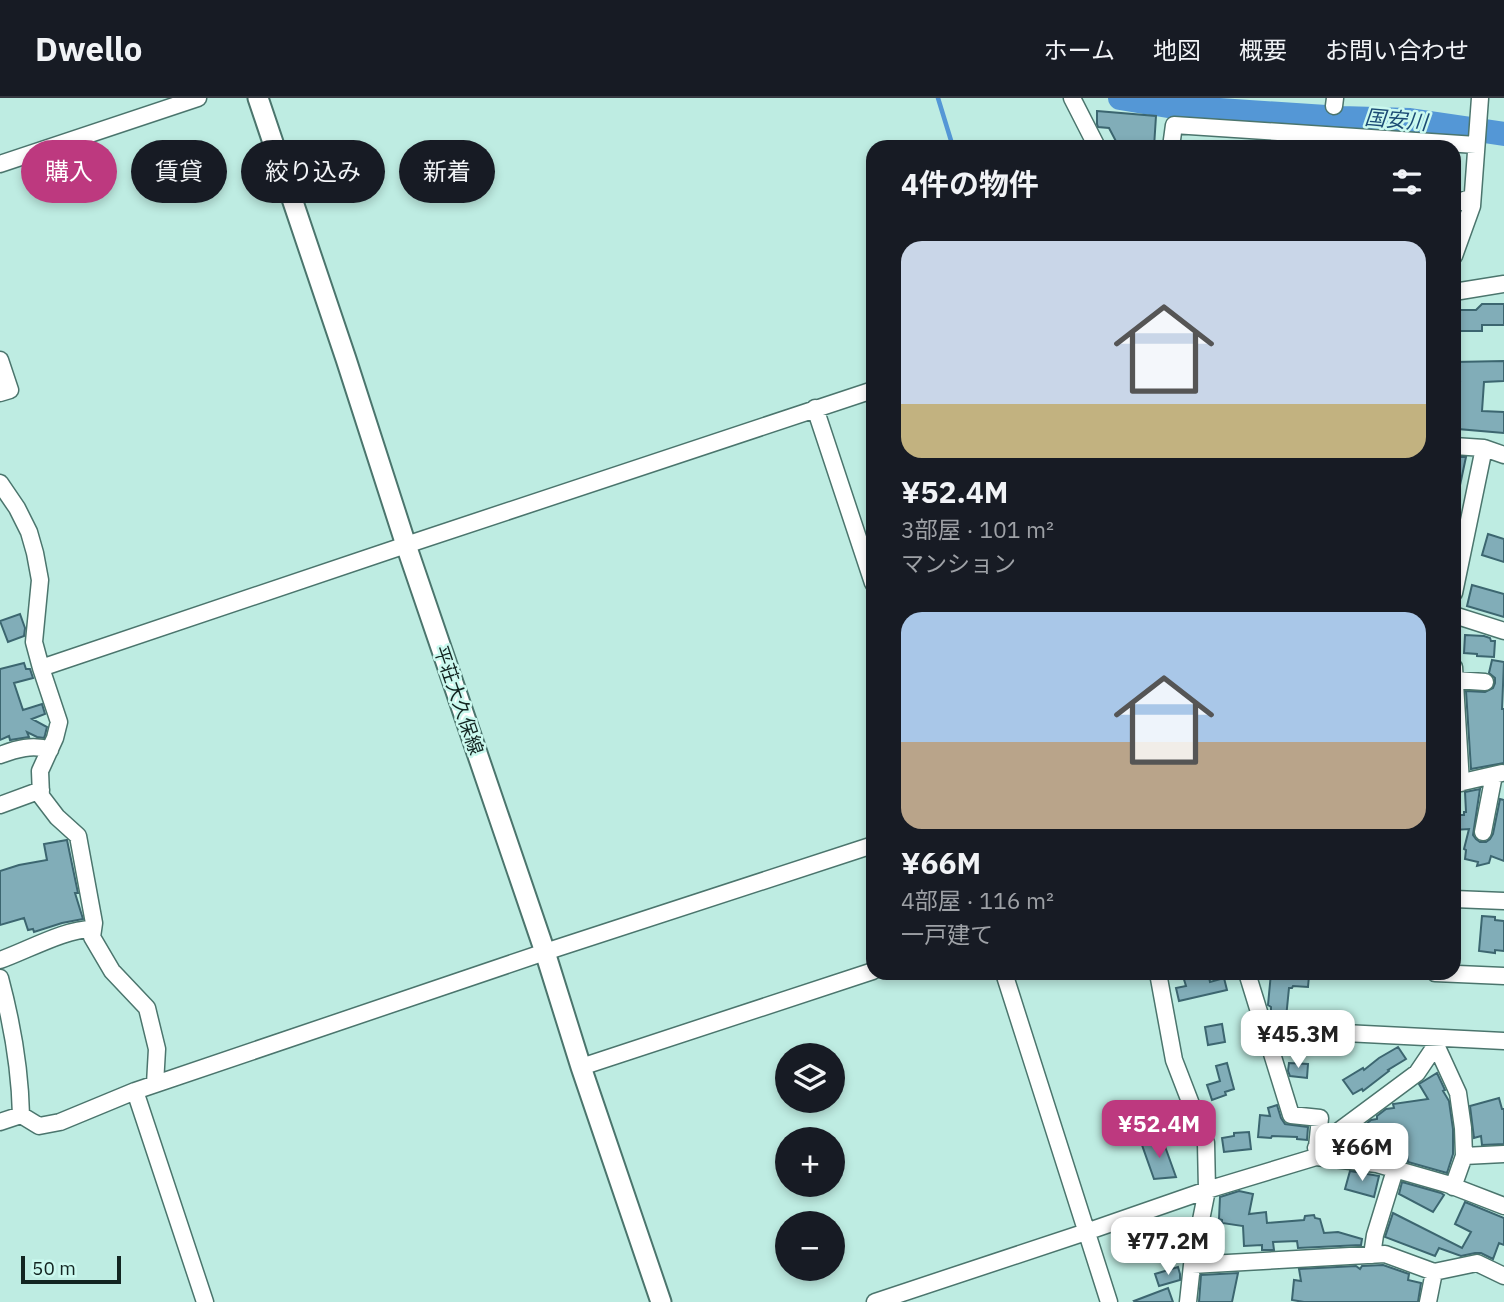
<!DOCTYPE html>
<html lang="ja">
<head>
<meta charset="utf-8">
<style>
  :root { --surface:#171b24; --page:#242831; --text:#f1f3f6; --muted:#9ea1a6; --line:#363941; --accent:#bd397f }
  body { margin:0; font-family:"IBM Plex Sans","Noto Sans JP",sans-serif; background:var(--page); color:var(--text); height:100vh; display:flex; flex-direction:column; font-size:26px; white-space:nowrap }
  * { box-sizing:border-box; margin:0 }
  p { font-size:23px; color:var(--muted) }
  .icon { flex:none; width:38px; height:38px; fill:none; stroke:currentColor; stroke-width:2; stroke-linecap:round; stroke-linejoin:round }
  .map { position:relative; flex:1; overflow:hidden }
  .details { position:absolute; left:866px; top:42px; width:595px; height:840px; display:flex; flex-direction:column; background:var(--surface); border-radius:21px; box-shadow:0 4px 10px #0003 }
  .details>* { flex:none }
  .top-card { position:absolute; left:21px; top:42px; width:665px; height:63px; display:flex; gap:14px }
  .tools { position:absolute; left:775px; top:945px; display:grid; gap:14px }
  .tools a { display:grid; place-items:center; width:70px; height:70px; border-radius:50%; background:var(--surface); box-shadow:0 4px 10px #0003; font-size:35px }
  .scale { position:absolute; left:21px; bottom:18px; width:100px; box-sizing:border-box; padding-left:7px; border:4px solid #132521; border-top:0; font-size:19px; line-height:24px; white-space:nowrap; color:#132521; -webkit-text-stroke:5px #cbf9ef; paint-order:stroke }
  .price { position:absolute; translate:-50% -60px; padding:0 16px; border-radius:14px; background:#fff; color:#222; font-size:23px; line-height:46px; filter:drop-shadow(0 2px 4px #0008) }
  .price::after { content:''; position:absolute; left:50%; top:42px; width:21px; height:16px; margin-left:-10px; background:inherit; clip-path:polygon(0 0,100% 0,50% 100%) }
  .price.on { background:var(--accent); color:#fff }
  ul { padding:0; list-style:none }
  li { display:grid; align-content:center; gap:14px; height:371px; padding:0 35px }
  li span { display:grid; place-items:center; height:217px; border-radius:21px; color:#555 }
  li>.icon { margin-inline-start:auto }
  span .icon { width:126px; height:126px; fill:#fffc; stroke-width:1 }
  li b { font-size:30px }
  h2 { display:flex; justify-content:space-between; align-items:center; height:84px; padding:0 35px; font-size:30px }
  .pill { padding:0 24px; border-radius:32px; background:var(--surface); box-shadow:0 4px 10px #0003; font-size:24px; line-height:63px }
  .pill.on { background:var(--accent); color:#fff }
  header { display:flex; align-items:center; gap:42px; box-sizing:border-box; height:98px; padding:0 35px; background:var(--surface); border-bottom:2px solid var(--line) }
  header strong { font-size:33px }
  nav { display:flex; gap:38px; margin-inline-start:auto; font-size:24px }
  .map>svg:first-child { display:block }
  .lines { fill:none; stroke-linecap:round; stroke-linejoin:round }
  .stream { stroke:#5497d6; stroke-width:4.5 }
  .river { stroke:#5497d6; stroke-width:24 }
  .building { fill:#81adb8; stroke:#3c6670; stroke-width:2 }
  .minor-casing { stroke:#4b756d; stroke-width:19 }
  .major-casing { stroke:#4b756d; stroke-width:23 }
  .minor { stroke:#fff; stroke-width:16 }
  .major { stroke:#fff; stroke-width:19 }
  .labels { text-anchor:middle; stroke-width:5; stroke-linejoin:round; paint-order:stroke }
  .street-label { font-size:19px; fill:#132521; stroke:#cbf9ef }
  .water-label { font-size:21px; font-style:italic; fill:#1b4b75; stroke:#cbf9ef }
</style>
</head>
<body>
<header>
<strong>Dwello</strong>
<nav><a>ホーム</a><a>地図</a><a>概要</a><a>お問い合わせ</a></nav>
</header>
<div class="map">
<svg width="1504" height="1204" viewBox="0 0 1504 1204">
  <rect width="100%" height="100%" fill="#beece2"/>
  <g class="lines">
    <!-- stream -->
    <path class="stream" d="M938 0 953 49"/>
    <!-- river -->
    <path class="river" d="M1120 0 1174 9 1341 20 1410 22 1504 36"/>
  </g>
  <!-- building -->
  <path class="building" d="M1097 13 1156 18 1154 49H1119L1109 30 1098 29 1097 26Z
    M1482 206H1504V227H1482V233H1456V212H1476Z
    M1504 263V283L1484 284 1482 313 1504 314V335L1458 331 1460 297 1459 296 1460 284H1455V264Z
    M1454 359H1466L1459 392H1454Z
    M1488 436 1504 441V464L1482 457Z
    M1472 487 1504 496V519L1467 508Z
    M20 516 25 530 24 538 8 544 0 523Z
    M1465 537 1484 538 1490 540 1491 543H1495L1494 559 1477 558V556L1464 555Z
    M1492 562 1504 564 1502 611H1504V665L1471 671 1466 593 1485 594 1493 590 1495 585V580L1489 575Z
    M24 565 26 571H30L33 580 14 585 23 612 42 606 45 616 32 621 47 629 45 637 44 640 37 639 27 634 29 639 10 642 9 638 0 642V571Z
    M1480 691 1473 737 1476 741 1480 744H1486L1490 741 1493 736 1500 701 1504 702V763L1491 758 1489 765 1477 768 1478 764 1465 761 1466 752 1464 751 1469 731 1454 732V717H1464V714H1466L1465 694Z
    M67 742 78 795H75L83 821 62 825 34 834 33 831 28 832 24 820 0 827V773L19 767 47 762 44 746Z
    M1482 818 1495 819V822L1504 823V853L1495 852V855L1479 853Z
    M1182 875H1208L1210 884 1224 880 1227 892 1179 903 1176 890 1186 888Z
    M1271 875 1309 878 1308 889 1293 888 1292 890H1289L1286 920 1271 919V909L1268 907Z
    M1222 926 1225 944 1208 947 1205 929Z
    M1398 949 1406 961 1388 972 1389 973 1363 993 1362 991 1353 996 1343 982 1363 970 1364 972 1379 960Z
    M1227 965 1234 991 1225 994 1226 997 1212 1002 1207 987 1220 983 1216 968Z
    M1289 965 1308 966 1307 980 1290 978 1288 973Z
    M1437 975 1445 992 1443 993 1449 1003 1453 1031V1056L1447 1075 1408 1064 1406 1050 1391 1052 1387 1042 1371 1043 1358 1048 1359 1052 1356 1053 1335 1051V1049L1351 1037 1366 1030 1365 1027 1371 1022 1377 1021V1018L1386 1011 1394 1010 1393 1006 1428 1001 1419 986Z
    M1499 1000 1502 1011H1504V1046L1482 1047 1481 1038 1474 1040 1470 1008Z
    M1277 1007 1281 1020 1285 1026 1308 1029 1307 1042 1297 1041V1039L1272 1038 1271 1040 1258 1039 1260 1017 1270 1018 1268 1010Z
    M1249 1034 1251 1051 1224 1054 1222 1040 1234 1038V1035Z
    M1162 1040 1176 1079 1154 1081 1142 1047Z
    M1350 1073 1379 1078 1374 1099 1345 1091Z
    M1402 1084 1441 1095 1444 1097 1433 1114 1399 1096Z
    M1239 1093 1253 1096 1249 1116 1266 1114 1267 1125 1304 1122 1305 1118 1314 1117 1315 1120 1320 1121 1324 1135 1338 1134 1362 1141 1361 1147 1298 1150 1297 1143 1273 1144 1274 1152H1262V1147L1244 1148 1243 1128 1222 1125V1122L1219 1121 1220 1099Z
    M1465 1104 1504 1120V1147L1499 1145 1493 1161 1481 1155H1475L1461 1158 1439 1150 1435 1158 1385 1139 1393 1115 1462 1150 1471 1134 1455 1126Z
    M1383 1167 1409 1176 1408 1182 1421 1185 1418 1204H1304L1292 1202 1294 1182 1301 1183 1299 1171 1356 1168 1360 1171 1362 1168Z
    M1178 1169 1180 1176V1182L1159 1188 1155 1176Z
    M1238 1175 1232 1204H1199L1201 1177Z
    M1168 1190 1173 1204H1135L1134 1203Z"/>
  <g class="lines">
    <!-- minor casing -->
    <g class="minor-casing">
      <path id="minor" d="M1072 0 1097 49
        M1334 8 1335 0
        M1171 49 1174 27 1476 47
        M0 66 198 0
        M1454 106 1472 99
        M1454 158 1472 108 1480 0
        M1454 194 1504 186
        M0 262 10 292 0 295
        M815 310 873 485
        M1454 348 1484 350 1504 357
        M0 385 17 410 29 434 35 455 40 482 34 544 41 570 59 624 55 640 40 673 41 698 57 719 78 738 94 825 92 839 112 873 147 910 157 951 155 986
        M1454 495 1484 350
        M1454 517 1504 533
        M1454 569 1461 685
        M41 570 406 447 873 292
        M1455 582 1485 584
        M0 657C16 651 33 646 50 652
        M1454 686 1502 675
        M0 707 41 692
        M1483 734 1494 677
        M1454 801 1504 803
        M0 862C26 853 67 830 93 831
        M1004 875 1109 1204
        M1158 875 1174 962 1206 1045 1207 1092 1192 1167 1188 1204
        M1247 875 1291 1017 1320 1020 1316 1059
        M1435 875 1504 878
        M0 880C12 925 20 970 21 1017
        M1264 931 1504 943
        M1436 947 1458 995 1463 1030 1464 1058 1453 1089
        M581 969 873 873
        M135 993 205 1204
        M0 1024 21 1017 39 1028 60 1024 135 993 545 854 873 747
        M1316 1050 1417 975 1440 941
        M1464 1058 1504 1056
        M1372 1157 1375 1137 1395 1072
        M1192 1167 1385 1156 1434 1174 1477 1165 1504 1178
        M875 1204 1086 1134 1207 1092 1316 1059 1377 1066 1447 1086 1504 1108
        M1428 1204 1434 1174"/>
    </g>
    <!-- major casing -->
    <g class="major-casing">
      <path id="major" d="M258 0 346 261 406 447 545 854 581 969 661 1204"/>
    </g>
    <!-- minor -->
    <use href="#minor" class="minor"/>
    <!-- major -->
    <use href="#major" class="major"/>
  </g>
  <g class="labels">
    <!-- street labels -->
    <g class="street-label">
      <text transform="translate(459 602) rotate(71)" y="7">平荘大久保線</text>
    </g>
    <!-- water labels -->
    <g class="water-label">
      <text transform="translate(1396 22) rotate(5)" y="7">国安川</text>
    </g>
  </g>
</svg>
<div class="tools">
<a><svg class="icon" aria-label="layers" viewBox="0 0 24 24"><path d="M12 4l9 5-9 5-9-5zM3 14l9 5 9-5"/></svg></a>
<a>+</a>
<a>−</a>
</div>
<div class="scale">50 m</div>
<b class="price" style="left:1298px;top:972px">¥45.3M</b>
<b class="price on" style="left:1159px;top:1062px">¥52.4M</b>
<b class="price" style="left:1362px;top:1085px">¥66M</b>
<b class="price" style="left:1168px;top:1179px">¥77.2M</b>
<div class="top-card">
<a class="pill on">購入</a>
<a class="pill">賃貸</a>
<a class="pill">絞り込み</a>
<a class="pill">新着</a>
</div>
<section class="details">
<h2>4件の物件<svg class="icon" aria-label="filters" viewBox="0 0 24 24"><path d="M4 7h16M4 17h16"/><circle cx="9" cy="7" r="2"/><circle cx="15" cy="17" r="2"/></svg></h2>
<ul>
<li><span style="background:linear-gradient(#c9d6e8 75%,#c2b280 0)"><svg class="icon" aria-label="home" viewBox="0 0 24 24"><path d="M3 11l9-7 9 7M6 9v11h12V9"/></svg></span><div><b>¥52.4M</b><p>3部屋 · 101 m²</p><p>マンション</p></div></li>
<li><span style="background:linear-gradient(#a9c7e8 60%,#b9a48a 0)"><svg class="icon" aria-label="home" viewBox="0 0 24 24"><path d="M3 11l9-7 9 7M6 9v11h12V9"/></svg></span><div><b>¥66M</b><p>4部屋 · 116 m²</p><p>一戸建て</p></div></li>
</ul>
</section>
</div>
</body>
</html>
